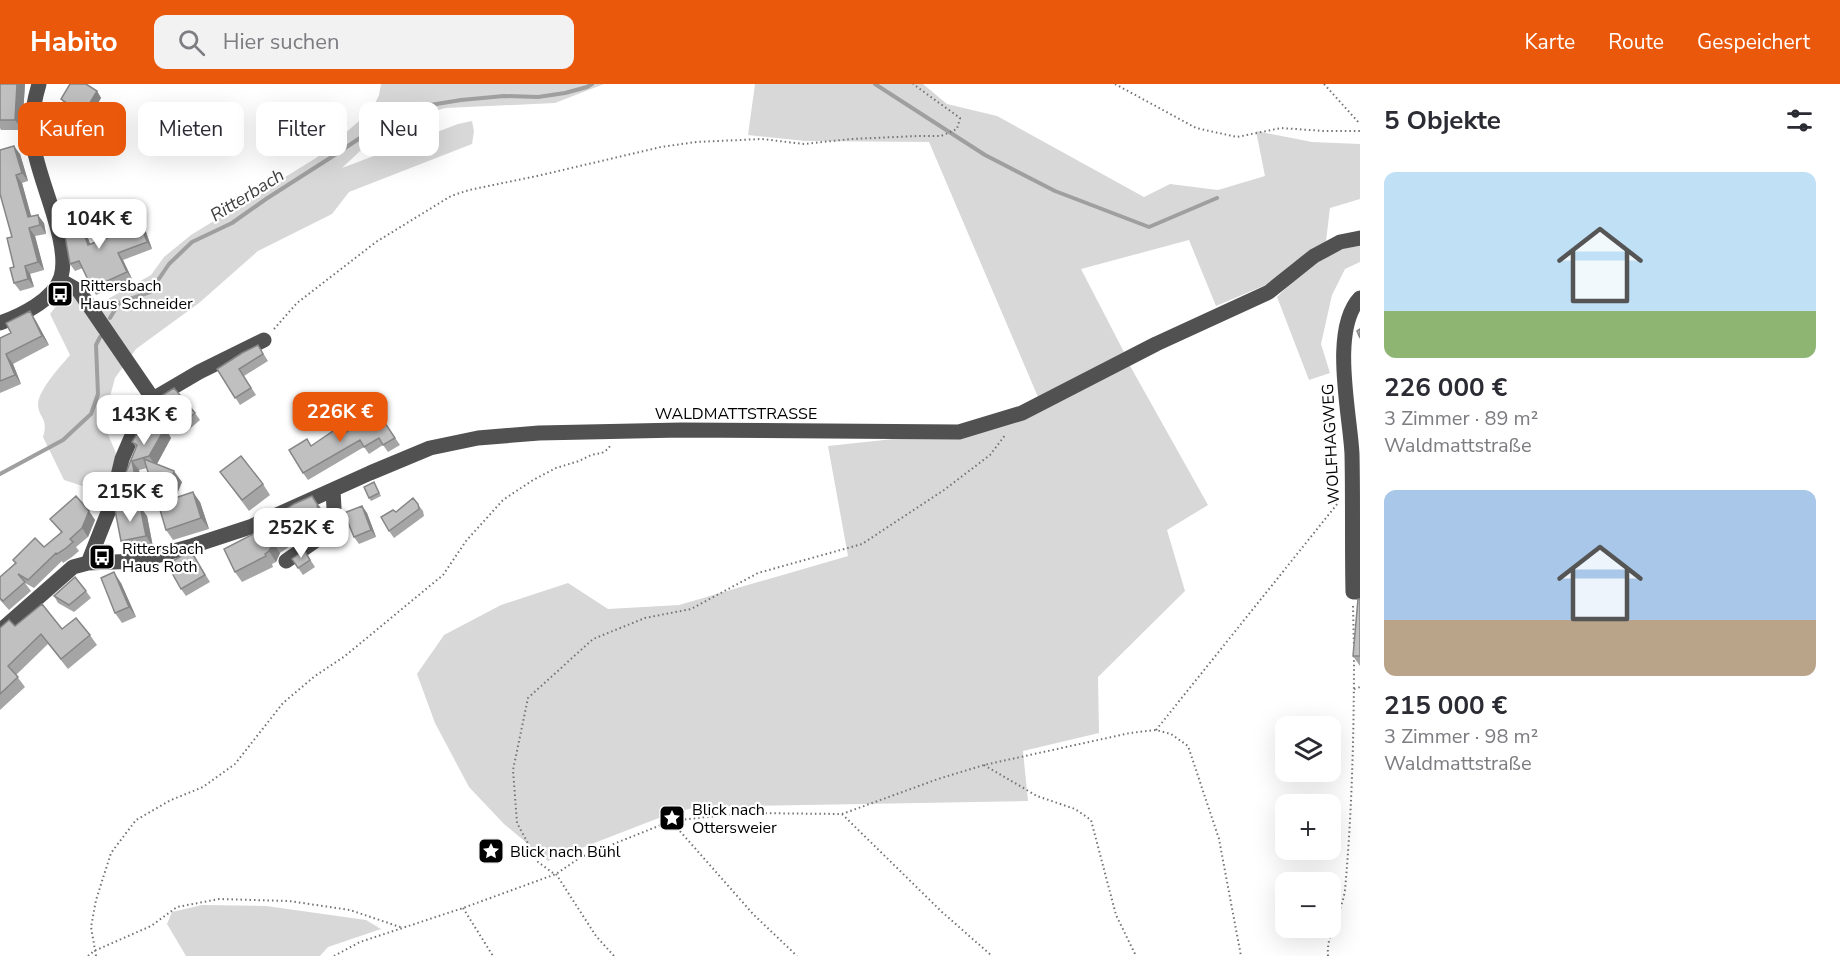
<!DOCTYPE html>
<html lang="de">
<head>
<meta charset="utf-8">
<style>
  :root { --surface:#fff; --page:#f2f2f3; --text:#2b2b33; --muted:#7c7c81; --accent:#ea580c }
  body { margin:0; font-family:"Nunito Sans",sans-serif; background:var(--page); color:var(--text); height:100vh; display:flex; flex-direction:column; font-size:22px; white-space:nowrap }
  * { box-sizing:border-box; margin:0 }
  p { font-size:20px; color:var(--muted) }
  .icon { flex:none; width:33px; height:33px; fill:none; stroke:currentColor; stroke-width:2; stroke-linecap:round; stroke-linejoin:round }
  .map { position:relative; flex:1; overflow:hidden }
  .details { display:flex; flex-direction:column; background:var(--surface); width:480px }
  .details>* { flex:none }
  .top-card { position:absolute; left:18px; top:18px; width:570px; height:54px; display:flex; gap:12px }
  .controls { position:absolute; left:1275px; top:632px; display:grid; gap:12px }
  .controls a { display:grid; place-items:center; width:66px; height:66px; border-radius:12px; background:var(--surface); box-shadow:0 6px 24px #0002; font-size:30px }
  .price { position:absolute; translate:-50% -51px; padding:0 14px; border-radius:12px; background:#fff; color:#222; font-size:20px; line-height:39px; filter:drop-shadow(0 2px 3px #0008) }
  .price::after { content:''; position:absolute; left:50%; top:36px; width:18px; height:14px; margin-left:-9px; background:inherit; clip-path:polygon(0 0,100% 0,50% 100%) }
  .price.on { background:var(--accent); color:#fff }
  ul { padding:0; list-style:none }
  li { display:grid; align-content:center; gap:12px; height:318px; padding:0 24px }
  li span { display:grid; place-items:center; height:186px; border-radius:12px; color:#555 }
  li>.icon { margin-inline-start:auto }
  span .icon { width:108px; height:108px; fill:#fffc; stroke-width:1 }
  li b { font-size:26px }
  h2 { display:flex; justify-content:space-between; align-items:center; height:72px; padding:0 24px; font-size:26px }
  .chip { padding:0 21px; border-radius:12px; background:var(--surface); box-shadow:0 6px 24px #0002; font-size:21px; line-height:54px }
  .chip.on { background:var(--accent); color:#fff }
  header { display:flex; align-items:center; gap:36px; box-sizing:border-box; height:84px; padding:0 30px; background:var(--accent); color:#fff }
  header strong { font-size:28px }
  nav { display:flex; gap:33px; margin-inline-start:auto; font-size:21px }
  .search { width:420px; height:54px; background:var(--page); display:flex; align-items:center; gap:15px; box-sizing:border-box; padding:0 21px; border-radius:12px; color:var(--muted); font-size:22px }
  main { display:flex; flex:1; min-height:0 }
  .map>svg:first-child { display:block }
  .green { fill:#d8d8d8 }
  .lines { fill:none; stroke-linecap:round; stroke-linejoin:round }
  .stream { stroke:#9f9f9f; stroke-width:4 }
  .path { stroke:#737373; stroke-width:2; stroke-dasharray:1.5 3; stroke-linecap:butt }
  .minor { stroke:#515151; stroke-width:15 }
  .wall { fill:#a5a5a5 }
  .shaded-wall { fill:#868686 }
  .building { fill:#c0c0c0; stroke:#868686; stroke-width:1.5 }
  .labels { text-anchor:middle; stroke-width:4.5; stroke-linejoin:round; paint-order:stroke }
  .poi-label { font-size:16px; fill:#000; stroke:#fff; text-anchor:start }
  .street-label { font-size:16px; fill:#000; stroke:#fff }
  .water-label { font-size:18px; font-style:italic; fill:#404040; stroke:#fff }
</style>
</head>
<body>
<header>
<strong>Habito</strong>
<div class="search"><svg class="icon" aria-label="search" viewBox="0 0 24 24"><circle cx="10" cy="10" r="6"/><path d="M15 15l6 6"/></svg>Hier suchen</div>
<nav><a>Karte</a><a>Route</a><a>Gespeichert</a></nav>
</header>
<main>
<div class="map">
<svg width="1360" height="872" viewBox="0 0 1360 872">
  <rect width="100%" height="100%" fill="#fff"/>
  <!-- green -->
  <path class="green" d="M381 0H604L555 19 446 24 419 31 377 51 342 84 458 40 472 37 474 47 472 60 349 108 332 130 258 167 199 219 136 265 115 294 103 339 116 369 107 410 64 396 43 353C49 333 38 334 38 320 39 305 60 283 70 271L50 230 67 208 97 221 151 191 164 173 191 151 316 74 372 26 379 11Z
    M755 0H923L947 20 997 32 1144 113 1170 100 1218 106 1265 92 1256 47 1312 58 1360 60V115L1330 124 1326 157 1293 179 1268 200 1216 222 1189 156 1081 185 1124 268 1038 313 929 58 805 57 748 51Z
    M1360 162V178L1345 185 1332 211 1321 260 1330 289 1309 296 1277 213 1303 187 1335 166Z
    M1129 280 1208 421 1167 446 1185 507 1098 593 1099 649 1023 667 1028 717 697 723 669 730 548 777 504 740 469 703 435 639 417 590 444 551 501 521 568 499 608 525 679 521 848 472 828 362 959 348Z
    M202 821 266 822 366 836 381 845 328 863 320 872H186L167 840 172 828Z"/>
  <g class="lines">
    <!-- stream -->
    <path class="stream" d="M875 0 985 71 1055 107 1149 143 1217 114
      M110 234 119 219 150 208 169 180 192 158 232 139 266 115 330 74 372 46 418 23 461 16 504 12 538 13 565 9 587 3 592 0
      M0 390 63 356 91 330 98 310 96 261 100 253"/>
    <!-- path -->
    <path class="path" d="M1115 0 1196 44 1237 53 1281 44 1324 47H1360
      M1324 0 1360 40
      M274 245 297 219 376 158 451 112 469 106 537 92 661 63 696 58 762 55 804 60 851 55 918 52H941L957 45 960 34 913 0
      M1353 522 1354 565
      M1354 605 1360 603
      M1156 646 1338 419
      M984 681 1037 712 1075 725 1091 736 1116 831 1136 872
      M842 730 942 828 992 872
      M671 737 753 830 797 872
      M553 789 538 778 517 739 513 686 528 614 593 555 645 534 691 525 758 489 862 460 944 406 990 371 1006 350
      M556 790 596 852 614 872
      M463 824 493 872
      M88 872 94 867 151 842 177 823 219 815 289 817 350 826 403 844
      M96 872 91 843 96 816 111 769 136 736 171 716 203 703 235 680 283 619 315 592 345 572 443 491 466 457 503 416 533 396 556 384 579 377 591 371 602 369 608 365 610 362
      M334 872 360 858 463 824 556 790 581 773 671 737 744 729 842 730 938 695 984 681 1130 649 1156 646 1171 650 1188 662 1219 755 1241 872
      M1328 872C1326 849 1342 828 1345 806 1352 728 1354 649 1354 570"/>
    <!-- minor -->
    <path class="minor" d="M60 196 79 207 153 315
      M1360 214C1330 246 1350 329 1352 370 1353 416 1352 462 1353 508H1360
      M0 239C20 232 54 216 61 193 71 159 38 96 33 59 30 39 33 20 39 0
      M286 477 335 443 333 406
      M88 479 111 421 122 375 134 347 153 315 199 288 264 256
      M0 547 73 483 88 479 138 477 192 462 250 443 370 389 430 364 478 354 539 349 681 346 959 348 1022 329 1156 260 1269 208 1314 172 1340 158 1360 154"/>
  </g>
  <!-- wall -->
  <path class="wall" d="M0 0H25L22 46H1L0 44Z
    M97 7 101 14 76 55 63 48 59 42 69 24 65 21 61 15Z
    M20 70 28 97 22 99 31 133 44 139 46 150 35 152 44 186 30 190 34 203 20 207 14 199 12 153 0 110Z
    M80 132 90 160 141 141 146 148 152 165 123 176 132 195 96 211 92 204 83 184 75 187 70 180Z
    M30 227 36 237 49 261 13 280 21 300 0 309V254L11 249Z
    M258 261 268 277 244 292 256 311 240 321 217 285Z
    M158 314 195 329 200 336 185 349Z
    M372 329 381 342 385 339 400 361 388 368 383 361 369 370 364 363 308 396 303 389 312 361 341 351Z
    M165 344 171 354 156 380 182 398 175 414 200 418 209 445 173 456 166 446 162 418 154 408 147 384 139 386 143 411 130 406 123 396 136 363 132 358Z
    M220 388 263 400 270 411 249 427Z
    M374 398 381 412 371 417 369 414Z
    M312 412 325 430V438L280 469 276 478 272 480 273 483 242 498 235 488Z
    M413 414 423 427 424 432 394 454 389 447 396 428Z
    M362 422 367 429 376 453 359 460 354 453Z
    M89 427 95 436 88 453 76 463 79 467 72 473 63 479 62 477 34 504 25 499 31 507 9 526 0 516V493L15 479 13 476 44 463 61 448 50 435Z
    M147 432 153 463 129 468 121 457Z
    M304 466 315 483 303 491 292 475Z
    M191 467 210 498 186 512 181 505Z
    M121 499 136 533 122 539 115 529Z
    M86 507 91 514 74 528 58 519 54 512Z
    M1360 515V582L1353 572Z
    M15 542 62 545 90 551 97 561 68 585 48 560 16 591 25 603 0 626V544Z"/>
  <!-- shaded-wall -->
  <path class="shaded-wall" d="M17 0H25L22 46 15 36Z
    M97 7 101 14 76 55 72 49Z
    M14 62 20 70 28 97 22 89Z
    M16 91 22 99 34 142 28 133Z
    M75 125 80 132 93 168 88 161Z
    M38 131 44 139 46 150 40 141Z
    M141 141 146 148 152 165 147 158Z
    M29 144 35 152 44 186 38 178Z
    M118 169 123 176 132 195 127 188Z
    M25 182 30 190 34 203 28 195Z
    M30 227 36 237 49 261 42 252Z
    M6 270 13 280 21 300 15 291Z
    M165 344 171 354 156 382 149 372Z
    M132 377 139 386 143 411 137 402Z
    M174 387 182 398 172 422 165 412Z
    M193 408 200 418 209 445 201 434Z
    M312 412 325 430V438L318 428Z
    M140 422 147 432 153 463 146 452Z
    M362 422 367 429 376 453 371 446Z
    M89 427 95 436 88 453 82 444Z
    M273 459 280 469 276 478 269 467Z
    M114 488 121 499 136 533 129 523Z"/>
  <!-- building -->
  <path class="building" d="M0 0H17L15 36H0Z
    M70 0H86L97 7 72 49 59 42 70 21 61 15Z
    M14 62 22 89 16 91 28 133 38 131 40 141 29 144 38 178 25 182 28 195 14 199 10 184 14 183 7 154 12 153 0 110V66Z
    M75 125 88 161 141 141 147 158 118 169 127 188 92 204 79 177 70 180 61 130Z
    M30 227 42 252 6 270 15 291 0 297V254L11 249 6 239Z
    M1360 245V254L1357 247Z
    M258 261 263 270 239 285 251 304 235 314 217 285 242 269Z
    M174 304 195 329 180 342 158 314Z
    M372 329 380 343 385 339 395 354 383 361 379 354 364 363 360 356 303 389 289 366 307 355 311 362 336 345 341 352Z
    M146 334 165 344 149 372 132 377 137 402 123 396 137 361 132 358Z
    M241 372 263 400 242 416 220 388Z
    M144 375 174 387 165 412 154 408Z
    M374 398 379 409 369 414 364 403Z
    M193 408 201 434 166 446 158 419 173 415H172Z
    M76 412 89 427 82 444 70 455 73 458 66 464 57 470 56 469 28 496 18 490 25 498 3 517 0 514V493L16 479 13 476 35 454 44 463 62 448 50 435Z
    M312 412 317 420 318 428 273 459 269 467 265 470 266 472 235 488 224 465 269 442 267 438 294 420Z
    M413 414 418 420 419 425 389 447 381 433 393 426 396 428Z
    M140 422 146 452 121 457 115 426Z
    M362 422 371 446 354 453 344 429Z
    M304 466 310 476 298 484 292 475Z
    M191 467 205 491 181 505 167 480Z
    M114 488 129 523 115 529 101 494Z
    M75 493 86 507 69 521 54 512Z
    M1358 515H1360V572H1353Z
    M42 520 62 545 76 534 90 551 61 575 41 550 8 582 18 593 0 610V544L9 536 15 542Z"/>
  <!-- icons -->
  <defs>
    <g id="bus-square" transform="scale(1.35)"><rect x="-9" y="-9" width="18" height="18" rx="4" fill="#000" stroke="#fff"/><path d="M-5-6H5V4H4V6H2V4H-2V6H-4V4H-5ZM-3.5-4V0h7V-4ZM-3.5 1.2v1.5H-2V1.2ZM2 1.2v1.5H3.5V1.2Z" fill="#fff"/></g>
    <g id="sight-square" transform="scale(1.35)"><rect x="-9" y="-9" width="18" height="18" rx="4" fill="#000" stroke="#fff"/><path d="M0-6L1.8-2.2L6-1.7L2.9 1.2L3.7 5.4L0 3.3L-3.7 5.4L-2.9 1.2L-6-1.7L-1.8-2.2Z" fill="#fff"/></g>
  </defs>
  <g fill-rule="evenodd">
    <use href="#bus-square" x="60" y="210"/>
    <use href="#bus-square" x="102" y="473"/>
    <use href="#sight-square" x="672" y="734"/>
    <use href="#sight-square" x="491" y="767"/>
  </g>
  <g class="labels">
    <!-- poi labels -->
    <g class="poi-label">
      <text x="80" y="207">Rittersbach<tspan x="80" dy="18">Haus Schneider</tspan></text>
      <text x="122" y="470">Rittersbach<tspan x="122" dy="18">Haus Roth</tspan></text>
      <text x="692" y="731">Blick nach<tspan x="692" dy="18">Ottersweier</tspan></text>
      <text x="510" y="773">Blick nach Bühl</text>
    </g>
    <!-- street labels -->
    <g class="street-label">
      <text x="736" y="335">WALDMATTSTRASSE</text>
      <text transform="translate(1330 360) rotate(-93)" y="6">WOLFHAGWEG</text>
    </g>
    <!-- water labels -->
    <g class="water-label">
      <text transform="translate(247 111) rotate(-32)" y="6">Ritterbach</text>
    </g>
  </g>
</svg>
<div class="controls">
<a><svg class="icon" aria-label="layers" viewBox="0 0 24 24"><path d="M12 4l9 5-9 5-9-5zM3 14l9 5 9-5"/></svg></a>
<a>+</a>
<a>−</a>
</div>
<b class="price" style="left:99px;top:166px">104K €</b>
<b class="price on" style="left:340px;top:359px">226K €</b>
<b class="price" style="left:144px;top:362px">143K €</b>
<b class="price" style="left:130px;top:439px">215K €</b>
<b class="price" style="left:301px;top:475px">252K €</b>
<div class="top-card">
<a class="chip on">Kaufen</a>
<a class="chip">Mieten</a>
<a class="chip">Filter</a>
<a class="chip">Neu</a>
</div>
</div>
<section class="details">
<h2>5 Objekte<svg class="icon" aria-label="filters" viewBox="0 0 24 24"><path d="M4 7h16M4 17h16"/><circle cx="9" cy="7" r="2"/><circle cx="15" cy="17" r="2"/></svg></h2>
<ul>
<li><span style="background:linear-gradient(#bfe0f5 75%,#8fb573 0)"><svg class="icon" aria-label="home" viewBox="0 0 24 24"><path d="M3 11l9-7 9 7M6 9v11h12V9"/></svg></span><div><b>226 000 €</b><p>3 Zimmer · 89 m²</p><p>Waldmattstraße</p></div></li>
<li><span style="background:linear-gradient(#a9c7e8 70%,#b9a48a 0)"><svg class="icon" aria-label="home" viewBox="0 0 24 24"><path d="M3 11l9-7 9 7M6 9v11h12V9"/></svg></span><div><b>215 000 €</b><p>3 Zimmer · 98 m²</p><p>Waldmattstraße</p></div></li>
</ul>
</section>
</main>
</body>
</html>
